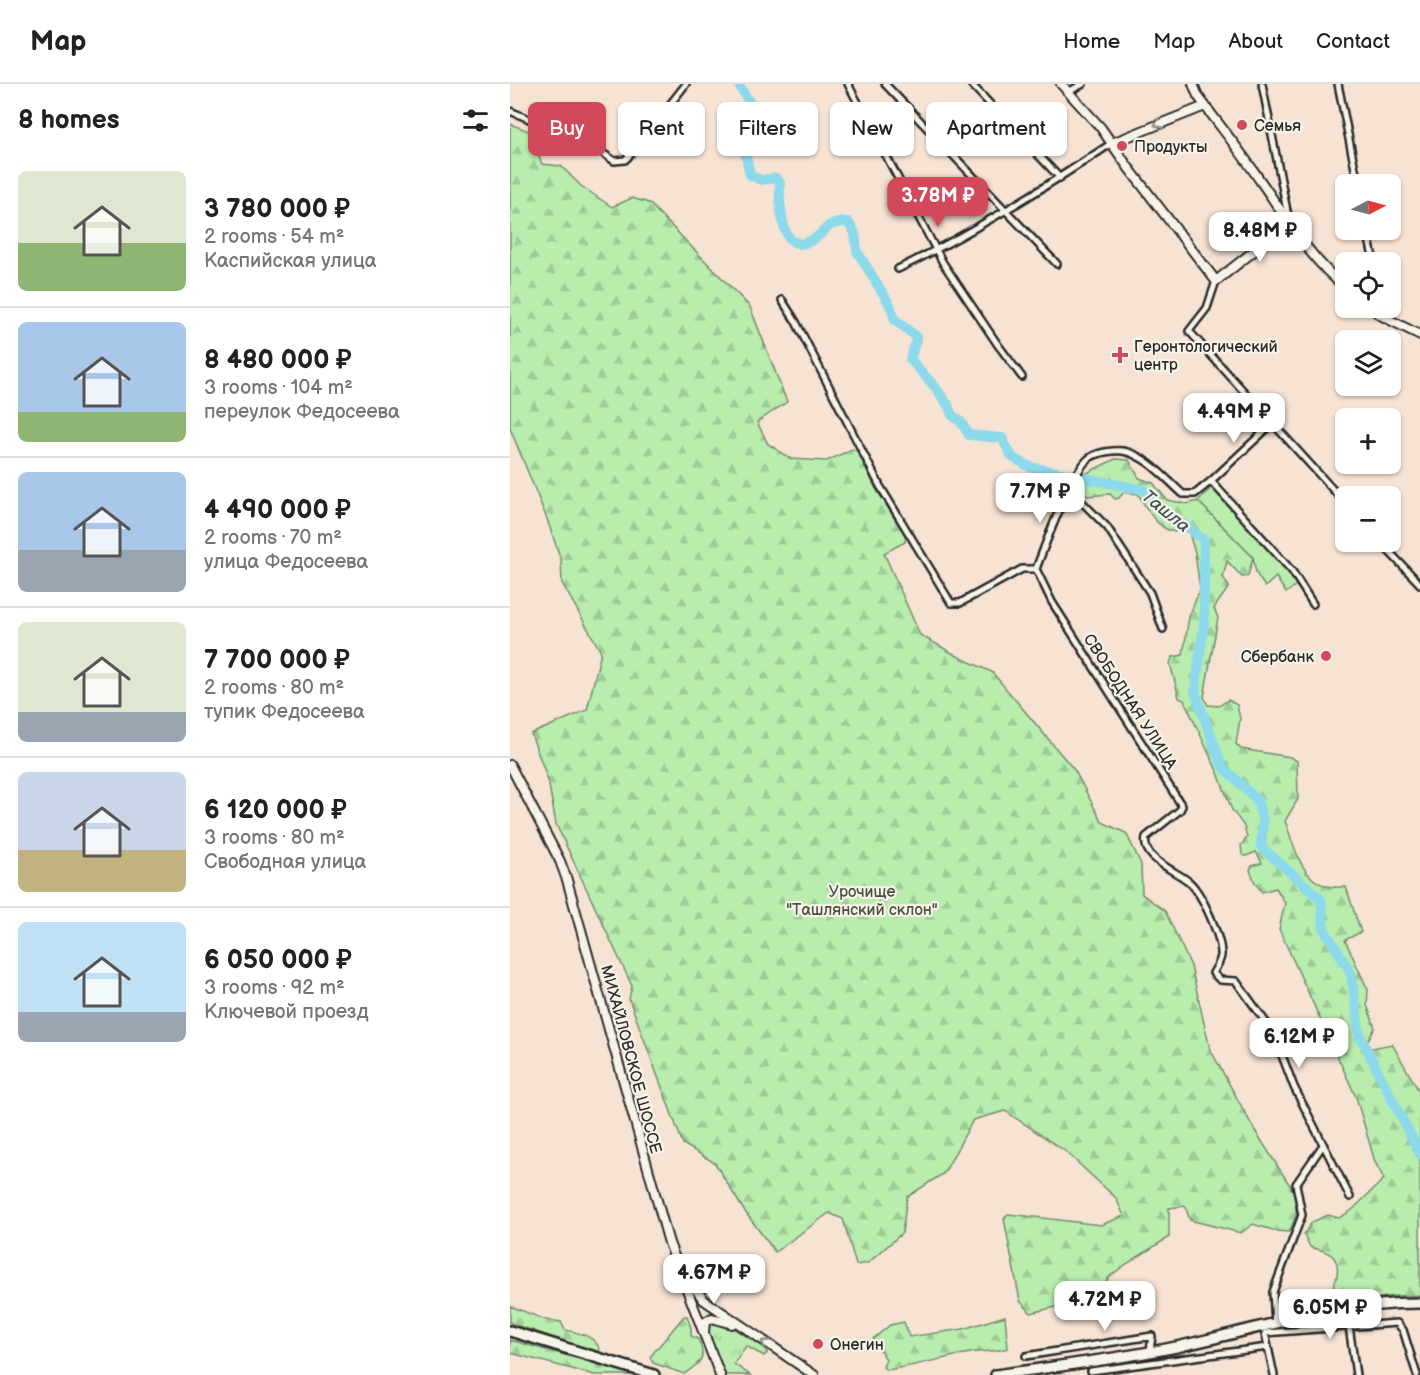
<!DOCTYPE html>
<html lang="en">
<head>
<meta charset="utf-8">
<style>
  :root { --surface:#fff; --page:#f6f6f6; --text:#202124; --muted:#757577; --line:#e0e0e0; --accent:#d1495b }
  body { margin:0; font-family:"Balsamiq Sans",sans-serif; background:var(--page); color:var(--text); height:100vh; display:flex; flex-direction:column; font-size:22px; white-space:nowrap }
  * { box-sizing:border-box; margin:0 }
  p { font-size:20px; color:var(--muted) }
  .icon { flex:none; width:33px; height:33px; fill:none; stroke:currentColor; stroke-width:2; stroke-linecap:round; stroke-linejoin:round }
  .map { position:relative; flex:1; overflow:hidden }
  .side { display:flex; flex-direction:column; background:var(--surface); width:510px }
  .side>* { flex:none }
  .top-card { position:absolute; left:18px; top:18px; width:570px; height:54px; display:flex; gap:12px }
  .needle { width:39px; rotate:84deg }
  .controls { position:absolute; left:825px; top:90px; display:grid; gap:12px }
  .controls a { display:grid; place-items:center; width:66px; height:66px; border-radius:9px; background:var(--surface); box-shadow:0 2px 4px #0004; font-size:30px }
  .price { position:absolute; translate:-50% -51px; padding:0 14px; border-radius:12px; background:#fff; color:#222; font-size:20px; line-height:39px; filter:drop-shadow(0 2px 3px #0008) }
  .price::after { content:''; position:absolute; left:50%; top:36px; width:18px; height:14px; margin-left:-9px; background:inherit; clip-path:polygon(0 0,100% 0,50% 100%) }
  .price.on { background:var(--accent); color:#fff }
  ul { padding:0; list-style:none }
  li { display:flex; align-items:center; gap:18px; height:150px; padding:0 18px }
  li+li { border-top:2px solid var(--line) }
  li span { display:grid; place-items:center; flex:none; width:168px; height:120px; border-radius:9px; color:#555 }
  li>.icon { margin-inline-start:auto }
  span .icon { width:72px; height:72px; fill:#fffc; stroke-width:1 }
  li b { font-size:26px }
  h2 { display:flex; justify-content:space-between; align-items:center; height:72px; padding:0 18px; font-size:26px }
  .tag { padding:0 21px; border-radius:9px; background:var(--surface); box-shadow:0 2px 4px #0004; font-size:21px; line-height:54px }
  .tag.on { background:var(--accent); color:#fff }
  header { display:flex; align-items:center; gap:36px; box-sizing:border-box; height:84px; padding:0 30px; background:var(--surface); border-bottom:2px solid var(--line) }
  header strong { font-size:28px }
  nav { display:flex; gap:33px; margin-inline-start:auto; font-size:21px }
  main { display:flex; flex:1; min-height:0 }
  .map>svg:first-child { display:block }
  .grass { fill:url(#grass-tufts); stroke:#728c6c; stroke-width:1.5 }
  .forest { fill:url(#forest-firs); stroke:#728c6c; stroke-width:1.5 }
  .garden { fill:#b8edae; stroke:#728c6c; stroke-width:1.5 }
  .lines { fill:none; stroke-linecap:round; stroke-linejoin:round }
  .river { stroke:#8cd9eb; stroke-width:10 }
  .street-casing { stroke:#2b2b2b; stroke-width:10 }
  .secondary-casing { stroke:#2b2b2b; stroke-width:12 }
  .primary-casing { stroke:#2b2b2b; stroke-width:14 }
  .street { stroke:#f7f3e8; stroke-width:5 }
  .secondary { stroke:#f7f3e8; stroke-width:8 }
  .primary { stroke:#f7f3e8; stroke-width:9 }
  .oneway { stroke:#918f8a }
  .poi-dot { fill:#d1495b; stroke:#f7f3e8; stroke-width:2 }
  .labels { text-anchor:middle; stroke-width:4.5; stroke-linejoin:round; paint-order:stroke }
  .poi-label { font-size:16px; fill:#2b2b2b; stroke:#f7f3e8; text-anchor:start }
  .street-label { font-size:16px; fill:#2b2b2b; stroke:#f7f3e8 }
  .park-label { font-size:16px; fill:#475245; stroke:#f7f3e8 }
  .water-label { font-size:18px; font-style:italic; fill:#43565b; stroke:#f7f3e8 }
</style>
</head>
<body>
<header>
<strong>Map</strong>
<nav><a>Home</a><a>Map</a><a>About</a><a>Contact</a></nav>
</header>
<main>
<section class="side">
<h2>8 homes<svg class="icon" aria-label="filters" viewBox="0 0 24 24"><path d="M4 7h16M4 17h16"/><circle cx="9" cy="7" r="2"/><circle cx="15" cy="17" r="2"/></svg></h2>
<ul>
<li><span style="background:linear-gradient(#dfe7d0 60%,#8fb573 0)"><svg class="icon" aria-label="home" viewBox="0 0 24 24"><path d="M3 11l9-7 9 7M6 9v11h12V9"/></svg></span><div><b>3 780 000 ₽</b><p>2 rooms · 54 m²</p><p>Каспийская улица</p></div></li>
<li><span style="background:linear-gradient(#a9c7e8 75%,#8fb573 0)"><svg class="icon" aria-label="home" viewBox="0 0 24 24"><path d="M3 11l9-7 9 7M6 9v11h12V9"/></svg></span><div><b>8 480 000 ₽</b><p>3 rooms · 104 m²</p><p>переулок Федосеева</p></div></li>
<li><span style="background:linear-gradient(#a9c7e8 65%,#9aa5b1 0)"><svg class="icon" aria-label="home" viewBox="0 0 24 24"><path d="M3 11l9-7 9 7M6 9v11h12V9"/></svg></span><div><b>4 490 000 ₽</b><p>2 rooms · 70 m²</p><p>улица Федосеева</p></div></li>
<li><span style="background:linear-gradient(#dfe7d0 75%,#9aa5b1 0)"><svg class="icon" aria-label="home" viewBox="0 0 24 24"><path d="M3 11l9-7 9 7M6 9v11h12V9"/></svg></span><div><b>7 700 000 ₽</b><p>2 rooms · 80 m²</p><p>тупик Федосеева</p></div></li>
<li><span style="background:linear-gradient(#c9d6e8 65%,#c2b280 0)"><svg class="icon" aria-label="home" viewBox="0 0 24 24"><path d="M3 11l9-7 9 7M6 9v11h12V9"/></svg></span><div><b>6 120 000 ₽</b><p>3 rooms · 80 m²</p><p>Свободная улица</p></div></li>
<li><span style="background:linear-gradient(#bfe0f5 75%,#9aa5b1 0)"><svg class="icon" aria-label="home" viewBox="0 0 24 24"><path d="M3 11l9-7 9 7M6 9v11h12V9"/></svg></span><div><b>6 050 000 ₽</b><p>3 rooms · 92 m²</p><p>Ключевой проезд</p></div></li>
</ul>
</section>
<div class="map">
<svg width="910" height="1291" viewBox="0 0 910 1291">
  <defs>
    <pattern id="grass-tufts" width="24" height="20" patternUnits="userSpaceOnUse" patternTransform="scale(1.5)"><rect width="24" height="20" fill="#b8edae"/><path d="M3 7l-1-3M5 7V3M7 7l1-3M15 17l-1-3M17 17v-4M19 17l1-3" fill="none" stroke="#9ecb96"/></pattern>
    <pattern id="forest-firs" width="22" height="20" patternUnits="userSpaceOnUse" patternTransform="scale(1.5)"><rect width="22" height="20" fill="#b8edae"/><path d="M5 1l3.5 6h-7zM16 11l3.5 6h-7z" fill="#9ecb96"/></pattern>
  </defs>
  <rect width="100%" height="100%" fill="#f6e3d4"/>
  <filter id="ink" filterUnits="userSpaceOnUse"><feTurbulence type="fractalNoise" baseFrequency=".0167" numOctaves="2"/><feDisplacementMap in="SourceGraphic" scale="12" xChannelSelector="R" yChannelSelector="G"/><feConvolveMatrix kernelMatrix="1 2 1 2 8 2 1 2 1" color-interpolation-filters="sRGB"/></filter>
  <g filter="url(#ink)">
    <!-- grass -->
    <path class="grass" d="M204 1238H213L256 1264 257 1269 254 1272 236 1262 224 1280 240 1291H212L198 1252V1243Z"/>
    <!-- forest -->
    <path class="forest" d="M0 40 19 47 32 80 51 82 71 102 102 123 122 114 139 119 240 223 277 318 247 338 258 360 281 375 317 377 342 365 348 368 366 405 396 452 395 458 374 469 410 551 451 574 482 588 565 687 592 738 616 749 631 780 632 810 655 827 681 882 700 965 744 1045 786 1111V1132L779 1148 766 1147 743 1140 731 1149 680 1136 675 1122 659 1124V1153L615 1181 599 1193 588 1209 554 1221 521 1229 510 1217 494 1135 498 1130 591 1141 614 1132 606 1114 555 1067 495 1027 463 1036 434 1089 397 1113 392 1149 358 1179 346 1181 333 1135 319 1129 265 1168 233 1125 205 1079 173 1060 119 915 122 902 46 740 38 696 21 650 77 626 91 568 52 499 51 476 37 435 0 344Z
      M605 375 619 376 629 394 643 399 657 416 677 420 688 417 743 473 738 492 732 493 717 477 713 493 719 503 704 524 708 534 694 613 698 621 709 622 718 616 727 621 730 635 726 660 731 665 780 673 787 677 788 715 775 737C784 760 790 795 817 802 823 804 830 803 836 803L851 848 835 856 858 906 857 921 865 944 852 966 882 960 910 1009V1211L883 1212 824 1221 820 1211C825 1199 834 1180 820 1170 815 1166 806 1165 800 1163L794 1150 802 1138 818 1131 829 1134 841 1127 874 1095 865 1078 846 1013 769 845 775 819 766 804 752 808 745 799 740 786 742 782 752 779 746 768 736 772 732 771 731 761 737 754 734 742 722 726 708 689 674 616 669 614 660 579 663 573 673 571 679 533 690 505 685 469 679 449 671 442 665 448C648 446 636 424 628 410L614 408 609 414 605 415 600 410 578 412 569 408 573 391Z
      M0 1222 36 1236 51 1238 55 1246C69 1249 83 1251 90 1265L87 1268 0 1239Z
      M174 1232H177L181 1244V1252L188 1255C197 1274 191 1279 174 1290L143 1279 140 1273Z
      M495 1232 498 1264C485 1268 473 1267 460 1269 432 1274 405 1282 377 1286L373 1283 376 1275 363 1255 380 1241 394 1238 399 1253 453 1245Z
      M0 1256 117 1288 127 1291H85L0 1269Z"/>
    <!-- garden -->
    <path class="garden" d="M703 402 789 499 776 509 766 493 755 503 746 489 743 473 688 417Z"/>
    <g class="lines">
      <!-- river -->
      <path class="river" d="M228 0 242 22 234 63 240 91 251 96 266 94 270 99C269 113 271 146 281 156 284 158 287 159 290 160 294 159 300 158 304 155 320 144 314 139 338 138L345 149 347 167 380 221 385 236 407 253 400 275 425 303 438 321 442 331 451 338 459 351 492 354 502 373 520 383 634 406 646 423 673 440 694 456V539L685 608 712 682 747 716 753 736 751 763 811 815 814 845 841 889 850 952 910 1070"/>
      <!-- street casing -->
      <g class="street-casing">
        <path id="street" d="M338 0 433 179 488 261 512 293
          M375 0 547 180
          M461 0 550 94
          M752 0 779 137
          M828 0 848 100
          M558 8 573 0
          M0 27 83 62 104 77 115 76 120 71 176 0
          M857 146 864 178
          M388 185C462 149 533 105 602 59
          M706 197 697 224 679 247 836 420
          M272 216 286 238 370 402 441 519H450L512 485H526L542 518 672 722 670 726 636 753C631 775 665 786 678 797 692 808 712 855 711 872 710 878 706 884 703 889L710 896 726 897 763 948 784 1003 840 1113
          M701 397 782 487 803 520
          M559 405 597 443 640 509 653 545
          M870 458 910 500
          M526 485C534 464 563 383 581 373 589 368 604 366 613 367 636 371 656 395 673 410H685L701 397 762 340
          M832 1227 839 1242 846 1291
          M765 1239 763 1208 792 1131 786 1100 813 1061
          M755 1249 887 1239 893 1246 907 1291
          M755 1249 764 1291
          M516 1272 642 1252 640 1267
          M581 1287 758 1263"/>
      </g>
      <!-- secondary casing -->
      <g class="secondary-casing">
        <path id="secondary" d="M551 0 591 44 618 83 706 197 763 152 780 141
          M683 0 688 12C708 40 730 66 749 95 776 133 798 173 836 204
          M602 59 695 22
          M861 224 872 232 910 251
          M0 681 50 777 57 796 159 1159 210 1291
          M173 1189 194 1216 304 1291
          M194 1248 195 1238 202 1234 222 1240"/>
      </g>
      <!-- primary casing -->
      <g class="primary-casing">
        <path id="primary" d="M0 1247 144 1291
          M486 1291C547 1282 610 1275 671 1262 750 1244 829 1219 910 1219"/>
      </g>
      <!-- street -->
      <use href="#street" class="street"/>
      <!-- secondary -->
      <use href="#secondary" class="secondary"/>
      <!-- primary -->
      <use href="#primary" class="primary"/>
    </g>
    <!-- one-way arrows -->
    <defs><path id="oneway-chevron" d="M-2-3.5L2.5 0L-2 3.5" fill="none" stroke-width="1.6" stroke-linecap="round" stroke-linejoin="round" transform="scale(1.5)"/></defs>
    <g class="oneway">
      <use href="#oneway-chevron" transform="translate(648 40) rotate(158)"/>
      <use href="#oneway-chevron" transform="translate(255 1259) rotate(-147)"/>
    </g>
  </g>
  <!-- markers -->
  <g class="poi-dot">
    <circle cx="732" cy="41" r="6"/>
    <circle cx="612" cy="62" r="6"/>
    <path d="M607 262h6v6h6v6h-6v6h-6v-6h-6v-6h6z"/>
    <circle cx="816" cy="572" r="6"/>
    <circle cx="308" cy="1260" r="6"/>
  </g>
  <g class="labels">
    <!-- poi labels -->
    <g class="poi-label">
      <text x="744" y="47">Семья</text>
      <text x="624" y="68">Продукты</text>
      <text x="624" y="268">Геронтологический<tspan x="624" dy="18">центр</tspan></text>
      <text x="804" y="578" text-anchor="end">Сбербанк</text>
      <text x="320" y="1266">Онегин</text>
    </g>
    <!-- street labels -->
    <g class="street-label">
      <text transform="translate(621 617) rotate(57)" y="6">СВОБОДНАЯ УЛИЦА</text>
      <text transform="translate(122 975) rotate(75)" y="6">МИХАЙЛОВСКОЕ ШОССЕ</text>
    </g>
    <!-- park labels -->
    <g class="park-label">
      <text x="352" y="813">Урочище<tspan x="352" dy="18">"Ташлянский склон"</tspan></text>
    </g>
    <!-- water labels -->
    <g class="water-label">
      <text transform="translate(656 427) rotate(39)" y="6">Ташла</text>
    </g>
  </g>
</svg>
<div class="controls">
<a><svg class="needle" viewBox="-14 -14 28 28"><path d="M0-13l5 13h-10z" fill="#e53935"/><path d="M0 13l5-13h-10z" fill="#757577"/></svg></a>
<a><svg class="icon" aria-label="locate" viewBox="0 0 24 24"><circle cx="12" cy="12" r="6"/><path d="M12 2v4M12 18v4M2 12h4M18 12h4"/></svg></a>
<a><svg class="icon" aria-label="layers" viewBox="0 0 24 24"><path d="M12 4l9 5-9 5-9-5zM3 14l9 5 9-5"/></svg></a>
<a>+</a>
<a>−</a>
</div>
<b class="price on" style="left:428px;top:144px">3.78M ₽</b>
<b class="price" style="left:750px;top:179px">8.48M ₽</b>
<b class="price" style="left:724px;top:360px">4.49M ₽</b>
<b class="price" style="left:530px;top:440px">7.7M ₽</b>
<b class="price" style="left:789px;top:985px">6.12M ₽</b>
<b class="price" style="left:204px;top:1221px">4.67M ₽</b>
<b class="price" style="left:595px;top:1248px">4.72M ₽</b>
<b class="price" style="left:820px;top:1256px">6.05M ₽</b>
<div class="top-card">
<a class="tag on">Buy</a>
<a class="tag">Rent</a>
<a class="tag">Filters</a>
<a class="tag">New</a>
<a class="tag">Apartment</a>
</div>
</div>
</main>
</body>
</html>
